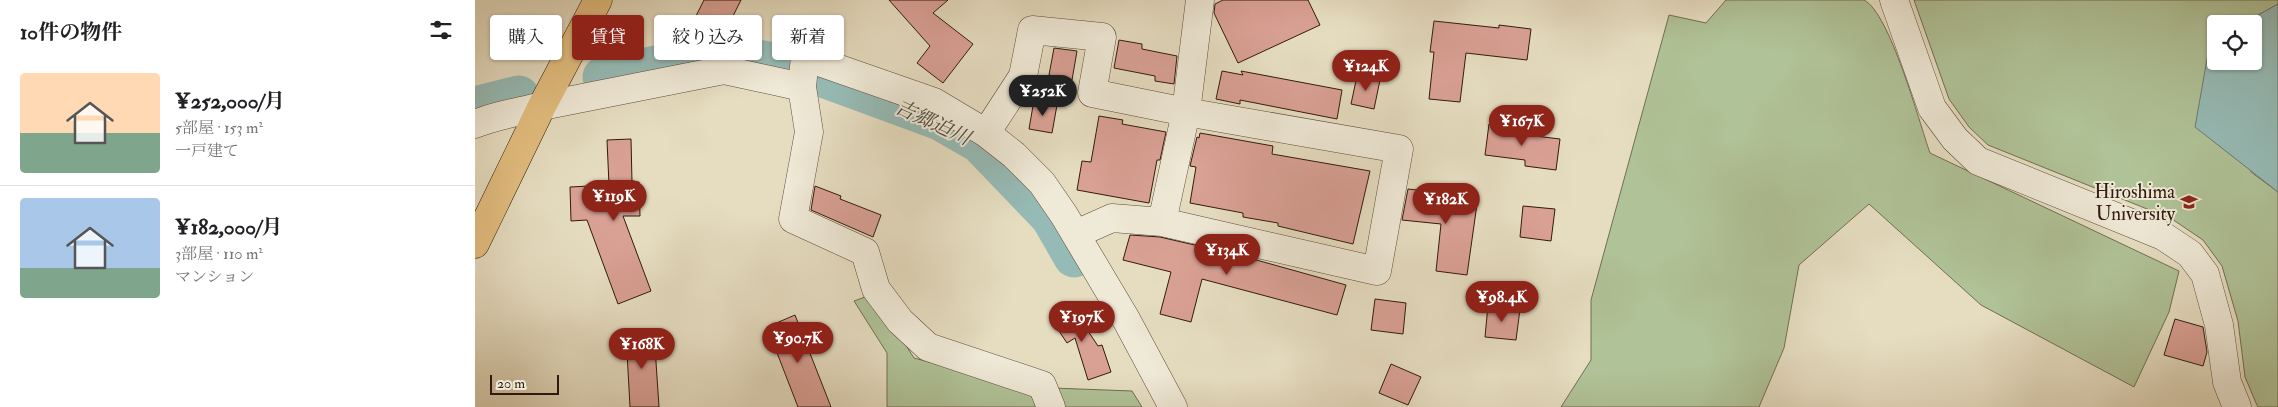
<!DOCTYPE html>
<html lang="ja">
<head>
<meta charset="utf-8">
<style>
  :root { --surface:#fff; --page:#f6f6f6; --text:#202124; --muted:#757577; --line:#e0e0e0; --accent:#8f2418 }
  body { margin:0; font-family:"IM FELL Double Pica","Noto Serif JP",serif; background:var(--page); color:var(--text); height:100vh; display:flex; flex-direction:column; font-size:19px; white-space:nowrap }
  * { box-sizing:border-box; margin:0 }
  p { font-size:16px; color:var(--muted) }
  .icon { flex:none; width:28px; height:28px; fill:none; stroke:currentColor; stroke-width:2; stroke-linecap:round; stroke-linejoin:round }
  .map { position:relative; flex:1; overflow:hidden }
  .drawer { display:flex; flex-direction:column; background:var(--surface); width:475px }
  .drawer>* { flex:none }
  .banner { position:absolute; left:15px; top:15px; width:475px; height:45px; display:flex; gap:10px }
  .tools { position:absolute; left:1732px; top:15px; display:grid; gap:10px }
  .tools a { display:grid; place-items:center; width:55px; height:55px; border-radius:5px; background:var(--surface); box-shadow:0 1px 4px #0004; font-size:25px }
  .scale { position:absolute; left:15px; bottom:12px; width:69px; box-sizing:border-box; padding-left:5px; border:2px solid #32190f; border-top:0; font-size:14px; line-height:18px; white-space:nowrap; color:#32190f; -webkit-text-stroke:4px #efe9d7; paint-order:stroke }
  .price { position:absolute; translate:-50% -42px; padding:0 11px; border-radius:18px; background:var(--accent); color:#fff; font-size:16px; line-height:32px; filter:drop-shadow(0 1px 2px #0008) }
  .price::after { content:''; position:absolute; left:50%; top:30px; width:15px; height:11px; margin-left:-8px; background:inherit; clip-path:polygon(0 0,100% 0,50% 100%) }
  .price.active { background:#222; color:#fff }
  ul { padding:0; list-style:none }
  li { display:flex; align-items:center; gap:15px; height:125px; padding:0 20px }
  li+li { border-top:1px solid var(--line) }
  li span { display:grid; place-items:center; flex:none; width:140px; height:100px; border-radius:5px; color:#555 }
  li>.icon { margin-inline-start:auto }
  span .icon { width:60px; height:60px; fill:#fffc; stroke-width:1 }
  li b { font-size:21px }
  h2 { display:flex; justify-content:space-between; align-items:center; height:60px; padding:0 20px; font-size:21px }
  .chip { padding:0 18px; border-radius:5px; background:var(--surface); box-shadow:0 1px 4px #0004; font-size:18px; line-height:45px }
  .chip.active { background:var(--accent); color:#fff }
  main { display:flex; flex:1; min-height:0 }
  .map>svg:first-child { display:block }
  .green { fill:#b0c297; stroke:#716e53 }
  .water { fill:#96bbb6; stroke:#6e7a73 }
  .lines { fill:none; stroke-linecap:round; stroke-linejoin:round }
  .river { stroke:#96bbb6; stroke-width:41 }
  .building { fill:#d9a094; stroke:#32190f }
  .minor-casing { stroke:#5f4a3c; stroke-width:29 }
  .major-casing { stroke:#32190f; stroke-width:29 }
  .minor { stroke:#efe9d7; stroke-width:28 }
  .major { stroke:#e3be80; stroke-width:28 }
  .labels { text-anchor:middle; stroke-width:4; stroke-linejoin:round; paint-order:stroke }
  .poi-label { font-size:19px; fill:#32190f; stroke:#efe9d7; text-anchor:end }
  .water-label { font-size:20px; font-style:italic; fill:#504a41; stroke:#efe9d7 }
</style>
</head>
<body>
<main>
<section class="drawer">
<h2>10件の物件<svg class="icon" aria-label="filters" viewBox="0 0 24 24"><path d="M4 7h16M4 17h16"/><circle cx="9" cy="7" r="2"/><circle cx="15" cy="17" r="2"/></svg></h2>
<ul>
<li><span style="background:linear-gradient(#ffd9b3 60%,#7fa58c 0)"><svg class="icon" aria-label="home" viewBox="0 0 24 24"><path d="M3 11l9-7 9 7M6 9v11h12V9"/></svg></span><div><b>¥252,000/月</b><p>5部屋 · 153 m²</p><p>一戸建て</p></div></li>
<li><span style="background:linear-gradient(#a9c7e8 70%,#7fa58c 0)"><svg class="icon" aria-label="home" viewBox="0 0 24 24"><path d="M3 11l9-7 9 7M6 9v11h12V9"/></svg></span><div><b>¥182,000/月</b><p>3部屋 · 110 m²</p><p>マンション</p></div></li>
</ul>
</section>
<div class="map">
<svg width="1803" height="407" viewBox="0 0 1803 407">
  <rect width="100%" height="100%" fill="#e6ddc1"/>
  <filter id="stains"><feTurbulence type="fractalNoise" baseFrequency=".004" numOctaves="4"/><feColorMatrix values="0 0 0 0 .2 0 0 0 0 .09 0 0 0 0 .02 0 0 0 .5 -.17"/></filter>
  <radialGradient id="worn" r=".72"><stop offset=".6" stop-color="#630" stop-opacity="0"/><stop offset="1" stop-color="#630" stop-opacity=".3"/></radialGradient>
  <!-- green -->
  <path class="green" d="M1251 0H1389C1415 13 1444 122 1455 153L1704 271 1694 312 1659 387 1506 305 1394 204 1324 265 1309 348 1284 407H1086L1116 360V300L1194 15 1231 23Z
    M1439 0H1803V4L1767 24H1741V43L1734 48 1776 172 1803 192V407H1783L1781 403 1770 377 1763 321 1747 266 1728 240 1697 219 1513 145 1494 127 1474 99Z
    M398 294 439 358 484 370 558 395 564 407H412V353L379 301Z
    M577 388 657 391 667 407H586Z"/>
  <!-- water -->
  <path class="water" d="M1803 4V192L1720 127 1734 48 1741 43V61H1779V24H1767Z"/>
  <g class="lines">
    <!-- river -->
    <path class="river" d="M128 77 243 53 321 67 465 120 505 143 576 217 599 257
      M0 107 44 96"/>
  </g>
  <!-- building -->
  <path class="building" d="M229 0H266L248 36 218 22Z
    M414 0H473L458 13 498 44 468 83 442 63 455 46Z
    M748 0H833L845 25 763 63 739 13 740 4Z
    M959 21 1024 28V25L1056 29 1052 60 991 53 985 102 954 99 959 52H955Z
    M644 40 667 44V49L702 56 699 84 680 81V76L639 68Z
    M579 48 602 51 597 80 574 75Z
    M747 71 768 75 766 71 867 90 862 119 765 100V104L741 99Z
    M882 76 905 80 899 109 876 104Z
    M559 100 582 105 577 133 554 129Z
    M624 116 648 120 647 124 691 132 685 160H682L674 203 602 190 607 161 616 162Z
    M1014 124 1045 127 1044 134 1085 139 1081 170 1050 166V160L1010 155Z
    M725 133 798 146 797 154 895 171 878 244 803 226V223L768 217V213L715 203 721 167 715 166 722 137 724 138Z
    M156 139 157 182H164L165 216H148L176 291 143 304 112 220 96 221 95 187 134 185 132 140Z
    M340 186 366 196 365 199 406 215 398 237 336 210Z
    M933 189 1003 197 992 275 961 271 966 224 927 220Z
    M1048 206 1080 209 1076 241 1045 237Z
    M655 235 685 237 767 256 871 285 862 315 727 279 716 322 685 314 696 272 648 260Z
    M900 299 931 303 928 334 896 330Z
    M595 304 623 346 627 345 636 372 613 380 600 338 592 343 576 319Z
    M1013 305 1045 309 1041 340 1010 337Z
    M320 315 356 407H323L292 327Z
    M1700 319 1728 327 1732 352 1728 366 1689 355Z
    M179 332 184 407H155L151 334Z
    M916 364 946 377 933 405 904 393Z"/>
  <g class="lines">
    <!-- minor casing -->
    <g class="minor-casing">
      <path id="minor" d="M1419 0 1457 108 1480 139 1503 161 1688 236 1715 254 1730 274 1744 325 1752 382 1762 407
        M327 87 334 132 318 219 390 252 401 289 425 321 453 347 567 385 576 407
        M0 124C21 115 45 112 67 106L249 70 327 87 330 57 459 102 511 133 539 155 567 183 589 215 652 321 698 407
        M511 133 548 76 557 30 627 37 617 93 711 112 924 149 902 271 687 222 637 218 601 234
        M687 222 711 112 725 0"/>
    </g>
    <!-- major casing -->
    <g class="major-casing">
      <path id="major" d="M0 244 67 106 123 0"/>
    </g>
    <!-- minor -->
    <use href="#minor" class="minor"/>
    <!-- major -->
    <use href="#major" class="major"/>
  </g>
  <!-- icons -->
  <defs>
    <g id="university-bare" transform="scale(1.35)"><path d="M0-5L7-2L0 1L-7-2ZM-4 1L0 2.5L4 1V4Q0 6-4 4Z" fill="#8f2418" stroke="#efe9d7" stroke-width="2.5" paint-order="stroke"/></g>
  </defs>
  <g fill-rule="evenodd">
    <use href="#university-bare" x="1714" y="202"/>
  </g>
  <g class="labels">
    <!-- poi labels -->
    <g class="poi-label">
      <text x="1700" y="198">Hiroshima<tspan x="1700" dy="22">University</tspan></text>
    </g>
    <!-- water labels -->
    <g class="water-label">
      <text transform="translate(458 122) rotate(25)" y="7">吉郷迫川</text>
    </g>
  </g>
  <rect width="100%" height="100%" filter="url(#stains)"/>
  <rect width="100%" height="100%" fill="url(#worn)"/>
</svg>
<div class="tools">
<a><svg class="icon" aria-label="locate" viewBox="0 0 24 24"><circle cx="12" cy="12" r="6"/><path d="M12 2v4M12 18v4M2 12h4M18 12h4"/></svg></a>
</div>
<div class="scale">20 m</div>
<b class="price" style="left:891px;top:92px">¥124K</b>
<b class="price active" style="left:568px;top:117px">¥252K</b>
<b class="price" style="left:1047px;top:147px">¥167K</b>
<b class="price" style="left:139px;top:222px">¥119K</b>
<b class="price" style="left:971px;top:225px">¥182K</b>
<b class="price" style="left:752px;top:276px">¥134K</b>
<b class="price" style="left:1027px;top:323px">¥98.4K</b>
<b class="price" style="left:607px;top:343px">¥197K</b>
<b class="price" style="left:323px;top:364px">¥90.7K</b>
<b class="price" style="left:167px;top:370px">¥168K</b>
<div class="banner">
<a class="chip">購入</a>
<a class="chip active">賃貸</a>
<a class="chip">絞り込み</a>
<a class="chip">新着</a>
</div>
</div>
</main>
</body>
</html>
